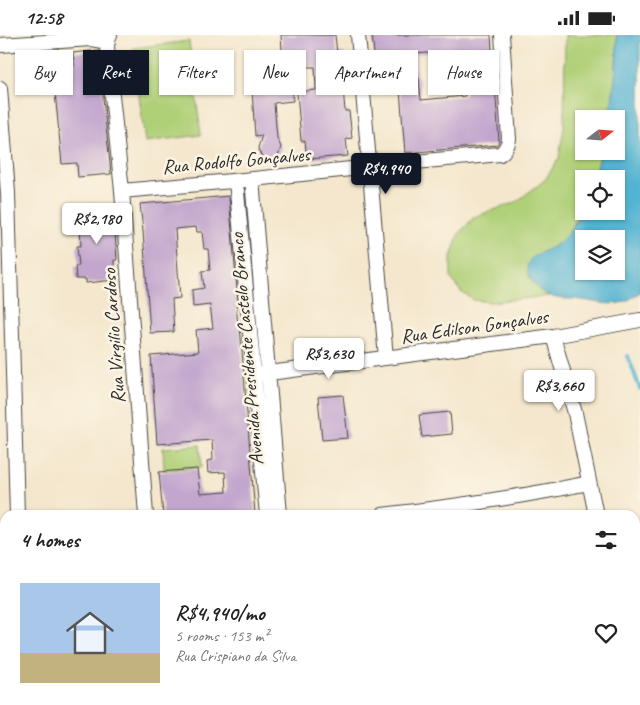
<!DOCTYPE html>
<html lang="en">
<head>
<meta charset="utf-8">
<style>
  :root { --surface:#fff; --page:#f6f6f6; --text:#222; --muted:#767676; --line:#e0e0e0; --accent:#111827 }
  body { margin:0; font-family:Caveat,sans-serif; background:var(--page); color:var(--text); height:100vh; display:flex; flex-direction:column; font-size:19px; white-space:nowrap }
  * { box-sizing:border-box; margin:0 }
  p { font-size:16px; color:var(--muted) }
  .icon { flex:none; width:28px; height:28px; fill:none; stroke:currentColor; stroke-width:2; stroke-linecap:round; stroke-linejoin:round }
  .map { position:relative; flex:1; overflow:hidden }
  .drawer { position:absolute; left:0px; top:475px; width:640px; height:195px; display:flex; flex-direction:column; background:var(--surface); border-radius:15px 15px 0 0; box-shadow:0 1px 4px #0004 }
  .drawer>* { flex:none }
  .hud { position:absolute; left:15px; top:15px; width:610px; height:45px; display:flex; gap:10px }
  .needle { width:32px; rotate:73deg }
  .buttons { position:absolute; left:575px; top:75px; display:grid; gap:10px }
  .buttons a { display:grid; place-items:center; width:50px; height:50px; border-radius:0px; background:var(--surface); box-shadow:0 1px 4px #0004; font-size:25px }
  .price { position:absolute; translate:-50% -42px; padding:0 11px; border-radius:5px; background:#fff; color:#222; font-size:16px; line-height:32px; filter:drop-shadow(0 1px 2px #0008) }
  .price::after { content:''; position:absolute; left:50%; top:30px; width:15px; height:11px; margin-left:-8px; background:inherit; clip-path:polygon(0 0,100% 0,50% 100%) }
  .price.on { background:var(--accent); color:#fff }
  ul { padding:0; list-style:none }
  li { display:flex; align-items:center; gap:15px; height:125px; padding:0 20px }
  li+li { border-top:1px solid var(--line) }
  li span { display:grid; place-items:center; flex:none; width:140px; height:100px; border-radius:0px; color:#555 }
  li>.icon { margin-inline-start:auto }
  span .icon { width:60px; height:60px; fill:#fffc; stroke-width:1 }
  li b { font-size:21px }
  h2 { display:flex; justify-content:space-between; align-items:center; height:60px; padding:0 20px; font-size:21px }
  .pill { padding:0 18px; border-radius:0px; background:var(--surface); box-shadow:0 1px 4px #0004; font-size:18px; line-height:45px }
  .pill.on { background:var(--accent); color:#fff }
  .status { display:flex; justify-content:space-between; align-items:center; height:35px; padding:0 25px; background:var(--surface); direction:ltr }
  .status svg { height:14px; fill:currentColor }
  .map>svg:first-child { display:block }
  .green { fill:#b0d078; stroke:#6e7e52 }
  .water { fill:#53b3d2; stroke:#3f6f7e; fill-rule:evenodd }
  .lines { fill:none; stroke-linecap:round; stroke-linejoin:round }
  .stream { stroke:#53b3d2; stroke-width:4 }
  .building { fill:#c2a6ce }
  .minor-casing { stroke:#494743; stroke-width:16 }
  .minor { stroke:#fff; stroke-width:14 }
  .labels { text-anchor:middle; stroke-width:5; stroke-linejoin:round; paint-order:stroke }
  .street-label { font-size:20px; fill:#2b2b2b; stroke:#fcf5e5 }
</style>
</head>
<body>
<div class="status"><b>12:58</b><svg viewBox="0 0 49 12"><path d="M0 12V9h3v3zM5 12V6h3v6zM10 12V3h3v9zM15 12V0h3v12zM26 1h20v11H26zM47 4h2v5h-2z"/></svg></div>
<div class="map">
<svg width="640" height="670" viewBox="0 0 640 670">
  <rect width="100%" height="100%" fill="#fcf5e5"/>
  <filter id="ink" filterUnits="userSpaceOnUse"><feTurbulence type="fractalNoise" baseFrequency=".02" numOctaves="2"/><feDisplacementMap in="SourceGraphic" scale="10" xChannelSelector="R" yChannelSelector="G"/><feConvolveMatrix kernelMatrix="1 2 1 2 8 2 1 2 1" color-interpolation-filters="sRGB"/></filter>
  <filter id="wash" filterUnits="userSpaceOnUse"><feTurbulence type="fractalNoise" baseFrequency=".0096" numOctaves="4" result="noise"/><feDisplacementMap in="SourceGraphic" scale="20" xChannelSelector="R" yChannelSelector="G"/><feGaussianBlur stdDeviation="1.12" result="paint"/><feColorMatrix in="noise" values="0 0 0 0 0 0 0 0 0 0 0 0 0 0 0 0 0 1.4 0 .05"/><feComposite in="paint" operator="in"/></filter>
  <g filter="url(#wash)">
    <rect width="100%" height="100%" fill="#f4e7cd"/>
    <!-- green -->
    <path class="green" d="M565 0H617C617 28 615 56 608 84H584V116H601L599 126 593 144H584V168L572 193 563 205 549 214 539 218V255L549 261 491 267 474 265 461 257 451 243V222L458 200 474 182 516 167 545 145 559 123 564 92Z
      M189 6 201 100 145 107 133 13Z
      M200 410 202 432 164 435 163 413Z"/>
    <!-- water -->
    <path class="water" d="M617 0H640V257C635 261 629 265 624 267 607 272 590 265 574 264 565 264 556 264 548 260 536 255 520 236 531 224 535 218 544 217 551 213 570 202 576 187 584 168V176H616V144H593L599 126 601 116H616V84H608C615 56 617 28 617 0ZM584 204H616V236H584Z"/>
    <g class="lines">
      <!-- stream -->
      <path class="stream" d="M628 321 640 354"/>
    </g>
    <g id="blocks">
      <!-- building -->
      <path class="building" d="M281 0H335L337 18H344L345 28 327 30 329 54 343 53 345 76H349L352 103 346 104 348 121 307 124 305 106H301L297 57 316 55 315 32H307L282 16Z
        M372 0H491L493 31 453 33 452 23 441 24 440 17 415 19 417 42H419L421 65 465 61V52L495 50 499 106 497 110 405 118 400 55 384 57 382 28H375Z
        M98 15 111 139 78 142 77 128 62 129 55 57 71 55 69 31H74L73 18Z
        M291 34 293 66 274 68 277 103 281 112 278 122 270 125 261 121 258 113 262 100 255 101 252 55 282 53 281 35Z
        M229 161 238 267 236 268 238 291H240L255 479 241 480H163L159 437 197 434 200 459 226 457 225 437 208 438 207 426 213 425 212 405 157 409 151 321 198 317 196 295 213 293 210 270 193 272 192 255 204 253 202 236 210 235 208 214H204L202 197H197L196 192 175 194 180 263 172 264 174 297 150 298 143 196 140 169Z
        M113 170 117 225H114L115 245 86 248V244H76L75 231H79L77 211H81L80 192H83L81 173Z
        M343 360 348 403 322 405 318 362Z
        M450 377 452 399 422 402 419 380Z"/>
    </g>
  </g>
  <g filter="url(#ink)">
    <use href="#blocks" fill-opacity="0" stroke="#494743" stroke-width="1"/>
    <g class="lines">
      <!-- minor casing -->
      <g class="minor-casing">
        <path id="minor" d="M110 0 108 3 107 12 122 156 146 480
          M358 0 386 323
          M0 10 91 4 108 7
          M0 53 8 158 17 480
          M252 144 280 480
          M236 146 267 480
          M122 156 243 145 351 134 394 129 500 119C506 115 508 110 509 104L502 0
          M553 301 575 378 596 480
          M254 340 553 301 640 285
          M382 480C452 472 520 462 589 448
          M0 516H5
          M21 665V670
          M164 665V670
          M284 665V670
          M296 665V670
          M621 665V670"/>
      </g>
      <!-- minor -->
      <use href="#minor" class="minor"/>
    </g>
  </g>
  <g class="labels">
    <!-- street labels -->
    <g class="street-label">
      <text transform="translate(236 125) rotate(-5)" y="7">Rua Rodolfo Gonçalves</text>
      <text transform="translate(474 291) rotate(-8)" y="7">Rua Edilson Gonçalves</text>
      <text transform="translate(113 301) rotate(-94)" y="7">Rua Virgilio Cardoso</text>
      <text transform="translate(246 314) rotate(-95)" y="7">Avenida Presidente Castelo Branco</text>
    </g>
  </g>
</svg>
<div class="buttons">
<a><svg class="needle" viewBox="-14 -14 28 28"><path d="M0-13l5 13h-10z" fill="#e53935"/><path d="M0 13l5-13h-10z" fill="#767676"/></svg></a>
<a><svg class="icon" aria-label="locate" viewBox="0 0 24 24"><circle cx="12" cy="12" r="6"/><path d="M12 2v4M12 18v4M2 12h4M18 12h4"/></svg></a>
<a><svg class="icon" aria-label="layers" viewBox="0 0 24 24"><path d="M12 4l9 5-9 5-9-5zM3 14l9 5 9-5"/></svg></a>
</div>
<b class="price on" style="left:386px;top:160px">R$4,940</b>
<b class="price" style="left:97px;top:210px">R$2,180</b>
<b class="price" style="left:329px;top:345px">R$3,630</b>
<b class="price" style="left:559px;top:377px">R$3,660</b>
<div class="hud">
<a class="pill">Buy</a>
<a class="pill on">Rent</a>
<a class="pill">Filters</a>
<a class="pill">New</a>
<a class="pill">Apartment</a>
<a class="pill">House</a>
</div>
<section class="drawer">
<h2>4 homes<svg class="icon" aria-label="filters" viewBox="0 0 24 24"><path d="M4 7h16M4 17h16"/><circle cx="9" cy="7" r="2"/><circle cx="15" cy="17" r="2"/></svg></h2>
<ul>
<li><span style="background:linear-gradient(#a9c7e8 70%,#c2b280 0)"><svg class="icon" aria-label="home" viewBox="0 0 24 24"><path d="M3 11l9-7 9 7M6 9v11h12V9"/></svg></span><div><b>R$4,940/mo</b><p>5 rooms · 153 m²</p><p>Rua Crispiano da Silva</p></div><svg class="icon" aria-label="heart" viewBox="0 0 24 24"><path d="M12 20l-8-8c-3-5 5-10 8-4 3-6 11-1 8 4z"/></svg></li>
</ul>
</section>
</div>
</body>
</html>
